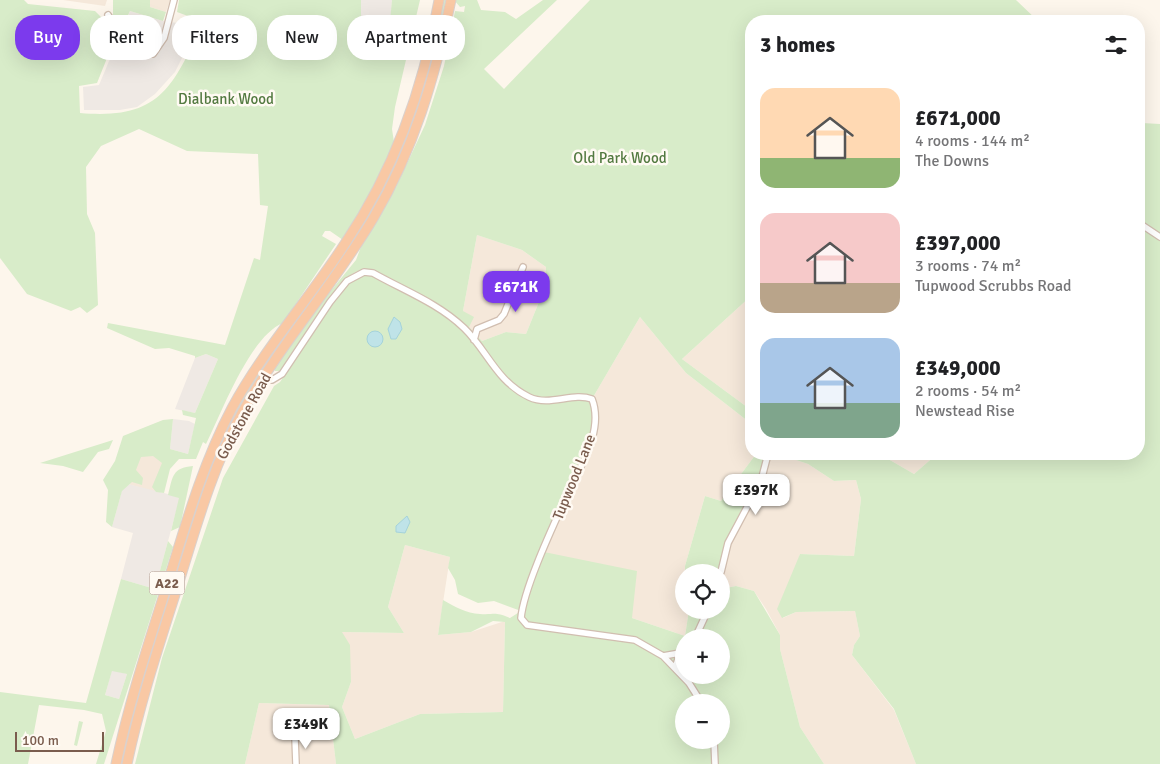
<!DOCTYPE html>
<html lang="en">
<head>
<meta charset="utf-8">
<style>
  :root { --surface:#fff; --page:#f2f2f2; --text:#202124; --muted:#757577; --accent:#7c3aed }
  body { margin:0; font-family:Signika,sans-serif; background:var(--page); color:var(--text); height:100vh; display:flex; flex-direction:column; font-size:19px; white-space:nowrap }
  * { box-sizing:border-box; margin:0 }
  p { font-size:16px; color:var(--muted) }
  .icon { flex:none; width:28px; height:28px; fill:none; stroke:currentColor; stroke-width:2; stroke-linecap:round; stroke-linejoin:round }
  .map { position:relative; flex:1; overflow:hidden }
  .panel { position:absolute; left:745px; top:15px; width:400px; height:445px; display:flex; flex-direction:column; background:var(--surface); border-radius:20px; box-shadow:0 5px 20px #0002 }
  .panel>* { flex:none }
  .hud { position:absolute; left:15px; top:15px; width:475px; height:45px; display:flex; gap:10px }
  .buttons { position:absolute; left:675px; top:564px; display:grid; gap:10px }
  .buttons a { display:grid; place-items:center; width:55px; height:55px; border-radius:50%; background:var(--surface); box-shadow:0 5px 20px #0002; font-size:25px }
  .scale { position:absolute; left:15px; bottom:12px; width:89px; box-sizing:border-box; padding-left:5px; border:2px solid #7a5c4d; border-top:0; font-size:14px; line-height:18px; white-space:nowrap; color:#7a5c4d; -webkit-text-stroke:4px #fffaf3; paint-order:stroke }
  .price { position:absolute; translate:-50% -42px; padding:0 11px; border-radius:10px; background:#fff; color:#222; font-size:16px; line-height:32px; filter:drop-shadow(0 1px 2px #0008) }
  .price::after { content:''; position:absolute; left:50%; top:30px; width:15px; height:11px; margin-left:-8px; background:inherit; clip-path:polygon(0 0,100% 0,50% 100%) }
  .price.selected { background:var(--accent); color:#fff }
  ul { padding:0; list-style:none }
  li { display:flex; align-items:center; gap:15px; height:125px; padding:0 15px }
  li span { display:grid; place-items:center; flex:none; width:140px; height:100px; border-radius:15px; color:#555 }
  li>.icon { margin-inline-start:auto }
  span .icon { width:60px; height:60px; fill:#fffc; stroke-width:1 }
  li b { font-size:21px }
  h2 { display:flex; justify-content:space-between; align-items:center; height:60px; padding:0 15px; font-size:21px }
  .chip { padding:0 18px; border-radius:20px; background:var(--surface); box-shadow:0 5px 20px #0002; font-size:18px; line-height:45px }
  .chip.selected { background:var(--accent); color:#fff }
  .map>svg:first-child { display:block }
  .residential { fill:#f5e8da }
  .industrial { fill:#efe9e4 }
  .green { fill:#d8ecc9; fill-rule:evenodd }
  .water { fill:#bfe3e8; stroke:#a5d3da }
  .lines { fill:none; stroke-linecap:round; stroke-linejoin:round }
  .minor-casing { stroke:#d1beb0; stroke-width:8 }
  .trunk-casing { stroke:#dad1cd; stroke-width:11 }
  .minor { stroke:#fff; stroke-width:5.5 }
  .trunk { stroke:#f9c8a4; stroke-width:9 }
  .labels { text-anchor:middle; stroke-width:5; stroke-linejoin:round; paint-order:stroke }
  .shield { fill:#fffaf3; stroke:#a28b7f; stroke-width:1 }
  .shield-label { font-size:14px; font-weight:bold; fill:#7a5c4d }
  .park-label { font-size:15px; fill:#537a41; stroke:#fffaf3 }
  .street-label { font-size:15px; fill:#7a5c4d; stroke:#fffaf3 }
</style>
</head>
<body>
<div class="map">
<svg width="1160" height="764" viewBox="0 0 1160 764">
  <rect width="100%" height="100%" fill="#fdf6ec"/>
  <!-- residential -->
  <path class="residential" d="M63 0H107L105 6Z
    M150 0H170L166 12 150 7Z
    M477 235 522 250 546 267 545 287 526 334 506 332 482 341 469 327 463 311Z
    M751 296V410L682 359Z
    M640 317 686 373 749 422 751 454H756L721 501 705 496 685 566 684 610H689L685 636 632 618 543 552 592 399Z
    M135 443 170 452 156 492 124 483Z
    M768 454H778L808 464 834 481 856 480 861 499 854 556 800 554 783 618 796 612 855 611 860 636 854 645 852 655 894 710 916 764H824L800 727 780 649V635L766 609 754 591 736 586 721 589V572L728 543Z
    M886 454H937L914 474 883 456Z
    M405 545 450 557 438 635 471 632 505 621 503 712 420 714 355 739 342 707 351 682 342 632 404 633 388 607Z
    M259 703 329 705 336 764H245Z"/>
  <!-- industrial -->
  <path class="industrial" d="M361 0H392L390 32 361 19Z
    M130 11 163 21 198 26 175 72 155 94 137 107 120 110H84L83 87 99 85Z
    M206 354 218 359 195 413 175 409 195 358Z
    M173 419 189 421 195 424 188 454 170 449Z
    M124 483 180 497 155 589 121 579 133 533 112 527Z
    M112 670 127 674 119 699 105 695Z"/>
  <!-- green -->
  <path class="green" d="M0 0H24L28 4 95 11 117 33 97 83 79 86 80 113C161 120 172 87 204 22L177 12 179 0H361V19L389 32 392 0H420L395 107 392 129 394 142 392 150 373 192 343 240 330 231H325L322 236 336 244 283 323C250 336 222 412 206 444L203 442 196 459H179L170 469 164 493 156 492 152 487 162 463 153 456 141 457 136 470 143 478 142 485 132 482 122 491 112 527 106 522 108 490 103 480 115 461 123 436 163 420 173 419 170 449 188 454 196 418 183 415 182 410 195 413 218 359 206 354 195 358V356L169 348 155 349 107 328 108 323 225 345 254 258 260 260 268 206 260 205 258 154 187 151 139 129 101 146 86 167 87 214 95 233 98 305 87 313 80 307 71 311 27 294 0 258Z
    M113 0H150V7L166 12 163 21 130 11 121 30 113 15Z
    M443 0H447L437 50 412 131 376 207 227 432 217 456 124 764H121L126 732C142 678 159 624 175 570 191 518 206 465 232 418 275 337 340 270 383 188 414 129 432 65 443 0Z
    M454 0H477L481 10 505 12 516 19 543 0H557L484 69 504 89 590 0H1016L1038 21H751V296L682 359 751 410V427L749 422 686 373 640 317 592 399 597 411 588 452 544 552 637 571 632 618 685 636 689 610H721V589L736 586 754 591 780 635V649L800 727 824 764H336L329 705 259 703 245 764H135L162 658 223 478 274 386 280 382 347 283 363 275 372 276 397 289C375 271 367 260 343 281L283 368 280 371H275L274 367 307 320 356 260 365 236 396 187 425 125 444 66 455 11 464 12 465 6 460 7ZM477 235 522 250 546 267 545 287 526 334 506 332 482 341 469 327 474 317 463 311ZM405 545 450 557 448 568 455 580 458 594 478 603 494 601 521 611 510 618C493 611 496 615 480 614 466 613 455 607 443 600L438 635 471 632 493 621 505 622 503 712 420 714 355 739 342 707 351 682 350 645 342 632 404 633 388 607ZM684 638H721V675H684ZM684 702H721V740H684Z
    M1139 120 1142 123 1160 124V764H916L894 709 852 655 854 645 860 636 855 611 796 612 782 618 777 609 800 554 854 556 861 499 856 480 834 481 808 464 778 454H886L883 456 914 474 937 454H1139Z
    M113 440 109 449 98 452 83 472 63 466 40 463Z
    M756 454H768L761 481 728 543 721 572H685V566L705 496 721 501Z
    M193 466 180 527 171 531 179 498 168 495C173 476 172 468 193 466Z
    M168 541 173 547 104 764H96L106 731 102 714 84 710 39 705 28 764H0V692L86 703 121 579 155 589ZM112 671 127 674 119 699 105 695Z
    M79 721 83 722 77 746 74 745Z"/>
  <!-- water -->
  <path class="water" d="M394 317 400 322 402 329 396 339H391L388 329Z
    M367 339a8 8 0 1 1 16 0a8 8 0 1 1-16 0Z
    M407 516 410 522 405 533 396 532V526Z"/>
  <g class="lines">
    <!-- minor casing -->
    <g class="minor-casing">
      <path id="minor" d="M108 15 127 45 153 54 164 38 174 0
        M1139 223 1160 237
        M474 340 477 329 499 320 504 314 523 267
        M265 376 272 380 282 374 330 302 347 281 364 272 373 273C403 290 438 303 464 328 487 350 496 381 529 397 550 407 572 392 592 399 604 430 581 465 568 493 554 524 524 587 521 618L527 625 635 640 663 656 680 653
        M721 572 728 543 761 481 768 454
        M695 638 708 610
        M663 656 689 683 701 702
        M675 668 680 653
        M295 738 296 764
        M714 740 715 764"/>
    </g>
    <!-- trunk casing -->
    <g class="trunk-casing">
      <path id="trunk" d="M116 764C129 702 149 642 168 582 186 523 203 463 232 408 264 349 310 298 346 242 395 169 424 86 439 0
        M127 764C140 702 160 642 179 582 197 524 213 466 242 413 280 344 334 285 374 217 414 149 435 77 451 0"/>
    </g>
    <!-- minor -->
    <use href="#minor" class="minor"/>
    <!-- trunk -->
    <use href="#trunk" class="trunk"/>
  </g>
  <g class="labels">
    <!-- shield labels -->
    <rect class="shield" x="149.5" y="571.5" width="35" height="23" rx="4"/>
    <g class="shield-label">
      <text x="167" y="588">A22</text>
    </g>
    <!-- park labels -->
    <g class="park-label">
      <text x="226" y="104">Dialbank Wood</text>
      <text x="620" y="163">Old Park Wood</text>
    </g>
    <!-- street labels -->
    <g class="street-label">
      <text transform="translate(244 416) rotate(-61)" y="5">Godstone Road</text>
      <text transform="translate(574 477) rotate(-68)" y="5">Tupwood Lane</text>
    </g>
  </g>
</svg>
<div class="buttons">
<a><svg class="icon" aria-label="locate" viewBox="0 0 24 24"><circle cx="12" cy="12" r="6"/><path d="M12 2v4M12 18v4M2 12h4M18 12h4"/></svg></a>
<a>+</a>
<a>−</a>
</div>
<div class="scale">100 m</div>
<b class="price selected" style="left:516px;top:313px">£671K</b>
<b class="price" style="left:756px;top:516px">£397K</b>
<b class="price" style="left:306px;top:750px">£349K</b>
<div class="hud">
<a class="chip selected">Buy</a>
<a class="chip">Rent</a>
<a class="chip">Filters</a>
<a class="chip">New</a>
<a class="chip">Apartment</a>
</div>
<section class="panel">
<h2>3 homes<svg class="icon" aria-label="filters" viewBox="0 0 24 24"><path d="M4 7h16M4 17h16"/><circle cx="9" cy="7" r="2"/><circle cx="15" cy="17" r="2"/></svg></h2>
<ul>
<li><span style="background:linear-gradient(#ffd9b3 70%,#8fb573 0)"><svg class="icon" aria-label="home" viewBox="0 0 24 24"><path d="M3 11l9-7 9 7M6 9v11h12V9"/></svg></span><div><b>£671,000</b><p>4 rooms · 144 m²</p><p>The Downs</p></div></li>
<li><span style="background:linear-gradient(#f6c9c9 70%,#b9a48a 0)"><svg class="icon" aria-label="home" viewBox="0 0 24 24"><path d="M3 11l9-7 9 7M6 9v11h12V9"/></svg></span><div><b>£397,000</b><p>3 rooms · 74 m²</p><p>Tupwood Scrubbs Road</p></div></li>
<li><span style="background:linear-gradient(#a9c7e8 65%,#7fa58c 0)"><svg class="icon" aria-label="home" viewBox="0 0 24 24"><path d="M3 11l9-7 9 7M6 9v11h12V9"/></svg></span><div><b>£349,000</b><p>2 rooms · 54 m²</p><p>Newstead Rise</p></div></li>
</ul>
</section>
</div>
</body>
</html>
